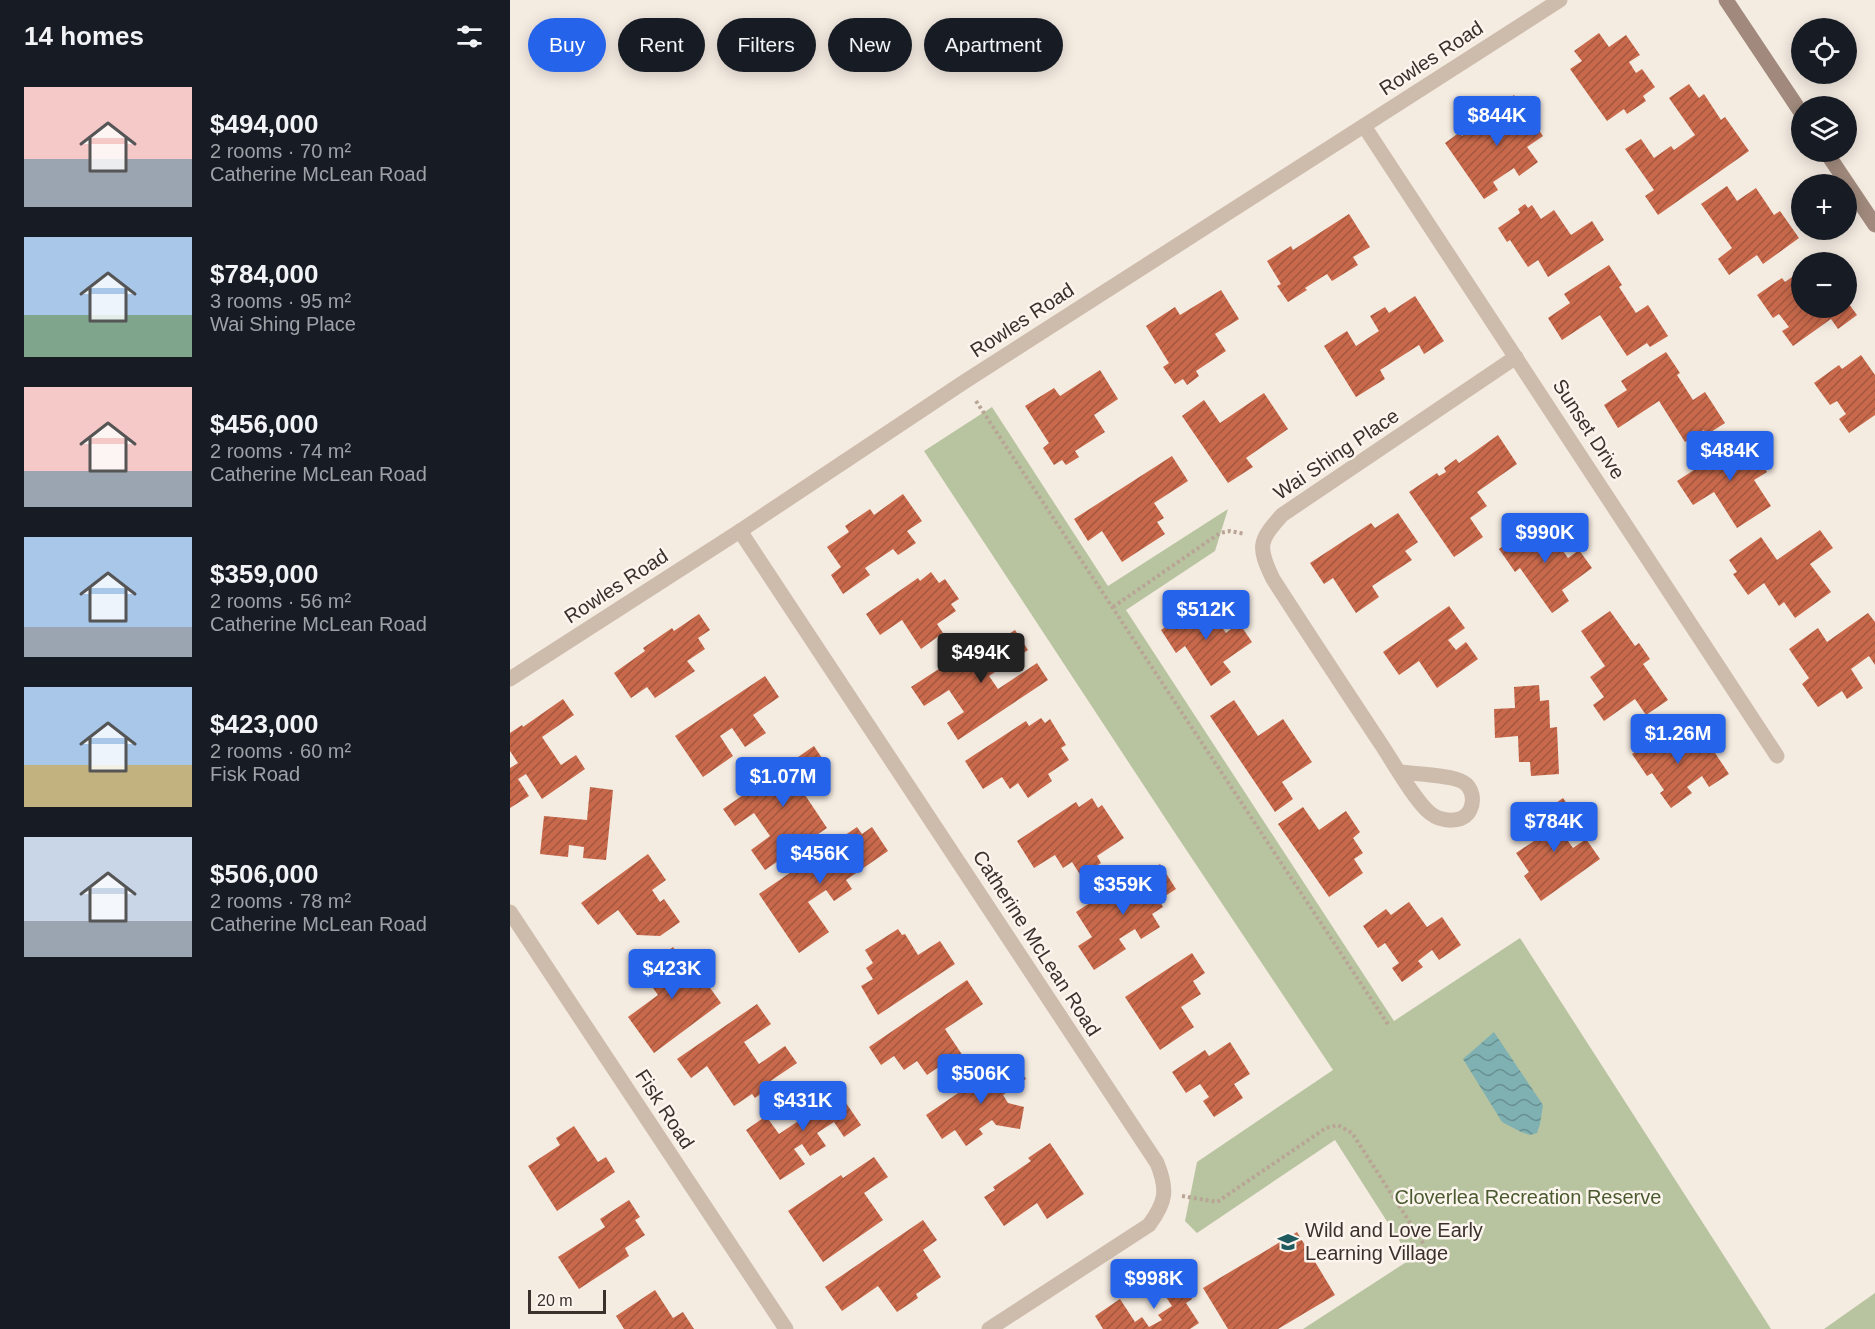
<!DOCTYPE html>
<html lang="en">
<head>
<meta charset="utf-8">
<style>
  :root { --surface:#171b24; --page:#242831; --text:#f1f3f6; --muted:#9ea1a6; --accent:#2563eb }
  body { margin:0; font-family:Arial,sans-serif; background:var(--page); color:var(--text); height:100vh; display:flex; flex-direction:column; font-size:22px; white-space:nowrap }
  * { box-sizing:border-box; margin:0 }
  p { font-size:20px; color:var(--muted) }
  .icon { flex:none; width:33px; height:33px; fill:none; stroke:currentColor; stroke-width:2; stroke-linecap:round; stroke-linejoin:round }
  .map { position:relative; flex:1; overflow:hidden }
  .details { display:flex; flex-direction:column; background:var(--surface); width:510px }
  .details>* { flex:none }
  .guide { position:absolute; left:18px; top:18px; width:570px; height:54px; display:flex; gap:12px }
  .fabs { position:absolute; left:1281px; top:18px; display:grid; gap:12px }
  .fabs a { display:grid; place-items:center; width:66px; height:66px; border-radius:50%; background:var(--surface); box-shadow:0 3px 15px #0003; font-size:30px }
  .scale { position:absolute; left:18px; bottom:15px; width:78px; box-sizing:border-box; padding-left:6px; border:3px solid #3b302b; border-top:0; font-size:16px; line-height:21px; white-space:nowrap; color:#3b302b; -webkit-text-stroke:4px #fbf5ee; paint-order:stroke }
  .price { position:absolute; translate:-50% -51px; padding:0 14px; border-radius:6px; background:var(--accent); color:#fff; font-size:20px; line-height:39px; filter:drop-shadow(0 2px 3px #0008) }
  .price::after { content:''; position:absolute; left:50%; top:36px; width:18px; height:14px; margin-left:-9px; background:inherit; clip-path:polygon(0 0,100% 0,50% 100%) }
  .price.on { background:#222; color:#fff }
  ul { padding:0; list-style:none }
  li { display:flex; align-items:center; gap:18px; height:150px; padding:0 24px }
  li span { display:grid; place-items:center; flex:none; width:168px; height:120px; border-radius:0px; color:#555 }
  li>.icon { margin-inline-start:auto }
  span .icon { width:72px; height:72px; fill:#fffc; stroke-width:1 }
  li b { font-size:26px }
  h2 { display:flex; justify-content:space-between; align-items:center; height:72px; padding:0 24px; font-size:26px }
  .chip { padding:0 21px; border-radius:27px; background:var(--surface); box-shadow:0 3px 15px #0003; font-size:21px; line-height:54px }
  .chip.on { background:var(--accent); color:#fff }
  main { display:flex; flex:1; min-height:0 }
  .map>svg:first-child { display:block }
  .green { fill:#b8c4a0 }
  .water { fill:url(#water-waves) }
  .building { fill:url(#building-hatch) }
  .lines { fill:none; stroke-linecap:round; stroke-linejoin:round }
  .path { stroke:#b9a596; stroke-width:4; stroke-dasharray:3 3; stroke-linecap:butt }
  .minor { stroke:#cdbbac; stroke-width:15 }
  .tertiary { stroke:#cdbbac; stroke-width:15 }
  .secondary { stroke:#a18a7d; stroke-width:15 }
  .labels { text-anchor:middle; stroke-width:5; stroke-linejoin:round; paint-order:stroke }
  .street-label { font-size:20px; fill:#3b302b; stroke:#fbf5ee }
  .park-label { font-size:20px; fill:#4a5a2e; stroke:#fbf5ee }
  .poi-label { font-size:20px; fill:#3b302b; stroke:#fbf5ee; text-anchor:start }
</style>
</head>
<body>
<main>
<section class="details">
<h2>14 homes<svg class="icon" aria-label="filters" viewBox="0 0 24 24"><path d="M4 7h16M4 17h16"/><circle cx="9" cy="7" r="2"/><circle cx="15" cy="17" r="2"/></svg></h2>
<ul>
<li><span style="background:linear-gradient(#f6c9c9 60%,#9aa5b1 0)"><svg class="icon" aria-label="home" viewBox="0 0 24 24"><path d="M3 11l9-7 9 7M6 9v11h12V9"/></svg></span><div><b>$494,000</b><p>2 rooms · 70 m²</p><p>Catherine McLean Road</p></div></li>
<li><span style="background:linear-gradient(#a9c7e8 65%,#7fa58c 0)"><svg class="icon" aria-label="home" viewBox="0 0 24 24"><path d="M3 11l9-7 9 7M6 9v11h12V9"/></svg></span><div><b>$784,000</b><p>3 rooms · 95 m²</p><p>Wai Shing Place</p></div></li>
<li><span style="background:linear-gradient(#f6c9c9 70%,#9aa5b1 0)"><svg class="icon" aria-label="home" viewBox="0 0 24 24"><path d="M3 11l9-7 9 7M6 9v11h12V9"/></svg></span><div><b>$456,000</b><p>2 rooms · 74 m²</p><p>Catherine McLean Road</p></div></li>
<li><span style="background:linear-gradient(#a9c7e8 75%,#9aa5b1 0)"><svg class="icon" aria-label="home" viewBox="0 0 24 24"><path d="M3 11l9-7 9 7M6 9v11h12V9"/></svg></span><div><b>$359,000</b><p>2 rooms · 56 m²</p><p>Catherine McLean Road</p></div></li>
<li><span style="background:linear-gradient(#a9c7e8 65%,#c2b280 0)"><svg class="icon" aria-label="home" viewBox="0 0 24 24"><path d="M3 11l9-7 9 7M6 9v11h12V9"/></svg></span><div><b>$423,000</b><p>2 rooms · 60 m²</p><p>Fisk Road</p></div></li>
<li><span style="background:linear-gradient(#c9d6e8 70%,#9aa5b1 0)"><svg class="icon" aria-label="home" viewBox="0 0 24 24"><path d="M3 11l9-7 9 7M6 9v11h12V9"/></svg></span><div><b>$506,000</b><p>2 rooms · 78 m²</p><p>Catherine McLean Road</p></div></li>
</ul>
</section>
<div class="map">
<svg width="1365" height="1329" viewBox="0 0 1365 1329">
  <defs>
    <pattern id="water-waves" width="16" height="10" patternUnits="userSpaceOnUse" patternTransform="scale(1.5)"><rect width="16" height="10" fill="#7fb0b2"/><path d="M0 5q4-4 8 0t8 0" fill="none" stroke="#699091"/></pattern>
    <pattern id="building-hatch" width="6" height="6" patternUnits="userSpaceOnUse" patternTransform="scale(1.5)"><rect width="6" height="6" fill="#c8694b"/><path d="M-1 1l2-2M0 6l6-6M5 7l2-2" fill="none" stroke="#a4573f"/></pattern>
  </defs>
  <rect width="100%" height="100%" fill="#f4ebe1"/>
  <!-- green -->
  <path class="green" d="M482 407 598 586 718 509 705 551 616 610 884 1021 1010 938 1261 1329H793L901 1259 825 1140 687 1233 675 1221 687 1162 823 1070 667 836 414 451Z
    M1365 1293V1329H1314Z"/>
  <!-- water -->
  <path class="water" d="M984 1032 1033 1105 1030 1124 1027 1133 1020 1135 1011 1132 992 1122 953 1059Z"/>
  <!-- building -->
  <path class="building" d="M1089 33 1099 47 1116 35 1130 55 1119 62 1126 73 1132 69 1145 87 1133 96 1136 101 1117 114 1114 109 1097 121 1060 69 1072 61 1064 51Z
    M1179 84 1189 98 1194 94 1211 120 1215 117 1239 151 1148 215 1135 196 1144 190 1115 149 1131 139 1144 158 1161 146 1164 150 1185 135 1159 98Z
    M1004 95 1033 136 1017 147 1028 162 1009 176 1004 168 983 182 988 190 974 199 935 143 950 132 952 136 992 108 990 105Z
    M1217 186 1227 201 1246 188 1264 215 1270 211 1289 238 1253 264 1247 255 1219 275 1208 259 1222 248 1191 204Z
    M1015 204 1018 208 1022 205 1031 219 1044 210 1061 235 1082 221 1094 240 1038 277 1028 260 1018 267 1000 240 997 242 988 228 1010 213 1008 209Z
    M839 214 860 247 843 257 848 265 822 281 817 274 795 288 797 290 778 302 767 286 771 284 757 261 781 246 783 250Z
    M1099 265 1112 285 1109 287 1126 313 1138 305 1158 336 1140 347 1137 343 1117 356 1090 315 1052 340 1038 318 1060 303 1054 294Z
    M1292 270V308H1336V300L1347 315 1328 329 1321 319 1283 346 1272 331 1279 327 1269 314 1263 318 1247 295 1272 278 1275 282Z
    M711 290 729 319 705 334 716 351 686 371 689 376 677 385 673 379 665 384 653 367 659 363 636 326 665 307 670 315Z
    M905 296 934 341 914 354 909 345 870 370 875 379 846 397 814 346 837 331 846 346 869 331 860 316 875 307 879 313Z
    M1156 352 1170 373 1167 375 1183 400 1195 392 1215 423 1196 435 1194 430 1175 442 1149 401 1108 428 1094 405 1117 390 1111 381Z
    M1351 355 1365 375V415L1339 433 1329 419 1336 414 1327 401 1320 405 1304 383 1329 365 1332 369Z
    M590 370 608 399 584 415 595 432 565 451 569 457 556 465 552 460 544 465 533 448 539 443 515 406 544 388 550 396Z
    M754 393 778 429 736 458 743 467 718 483 672 416 694 400 710 423Z
    M988 435 1007 464 967 492 977 506 960 518 973 537 944 557 899 492 927 473 929 476 936 472 934 468 946 459 949 463Z
    M1235 437 1257 472 1244 480 1261 506 1227 528 1204 492 1183 505 1167 481Z
    M662 456 678 481 644 503 654 518 647 522 655 534 612 562 592 531 578 541 564 519Z
    M393 494 412 521 397 531 406 543 388 555 383 549 355 568 360 575 333 594 321 575 331 567 317 547 339 532 335 526 360 509 364 515Z
    M888 513 908 542 895 551 902 560 862 586 869 597 846 613 823 578 814 584 800 563 861 523 865 528Z
    M1030 519 1058 558 1069 550 1082 568 1052 590 1059 601 1042 613 1010 568 1005 572 989 549Z
    M1310 530 1323 548 1300 564 1321 592 1285 618 1274 602 1269 606 1254 583 1238 595 1223 574 1227 572 1219 560 1251 537 1267 560Z
    M421 572 429 583 435 579 449 599 441 604 446 611 427 624 433 633 411 649 392 620 370 635 356 614 408 578 410 581Z
    M694 601 716 633 729 623 742 642 713 662 721 672 701 686 675 646 666 653 651 630Z
    M939 606 955 628 938 640 946 650 956 642 968 659 927 688 909 661 889 675 873 652Z
    M1100 611 1125 646 1129 643 1140 659 1133 664 1158 700 1136 715 1125 699 1094 721 1083 705 1094 697 1080 677 1095 666 1071 631Z
    M1358 613 1365 622V665L1359 656 1341 669 1353 688 1337 699 1332 691 1308 707 1292 684 1299 678 1279 649 1308 628 1317 642Z
    M189 614 200 630 188 638 195 649 177 661 185 671 145 698 137 687 121 698 104 673 135 651 133 648 162 628 164 631Z
    M505 630 518 650 479 676 488 689 527 663 538 680 448 740 437 723 454 712 439 690 414 706 401 687 449 656 454 664Z
    M255 676 269 697 243 715 256 733 235 747 222 728 210 736 223 756 193 777 165 736Z
    M1029 685 1030 701 1039 700 1040 728 1047 727 1049 774 1021 776 1020 762H1009L1008 736 985 738 984 709 1005 708 1004 687Z
    M53 699 64 715 32 737 51 765 66 755 75 769 32 799 16 774 8 779 19 796 0 808V768L8 763 0 751V733L12 725 13 727Z
    M724 700 748 736 773 719 802 762 772 782 783 799 765 812 700 716Z
    M531 718 535 723 540 719 556 745 551 748 559 760 538 774 542 781 518 798 508 783 500 789 492 777 473 789 455 761 516 721 519 726Z
    M1165 724 1186 753 1199 744 1219 774 1199 787 1192 776 1177 787 1182 793 1161 808 1150 793 1154 790 1142 773 1137 776 1122 754Z
    M304 746 320 770 291 789 317 828 255 870 241 850 260 836 244 813 225 826 213 809Z
    M80 787 103 790 96 860 73 858 74 847 59 845 58 857 30 854 34 816 77 820Z
    M582 798 588 808 592 805 614 838 587 856 591 863 571 876 562 862 553 868 545 855 524 868 507 841 566 802 569 807Z
    M1053 798 1065 815 1048 827 1063 848 1076 839 1090 859 1031 901 1014 876 1019 872 1006 853 1024 841 1019 834 1028 828 1022 820Z
    M793 807 809 830 836 811 850 832 843 838 853 853 844 859 853 873 819 897 768 824Z
    M347 827 352 834 362 827 378 851 336 880 342 889 324 901 316 890 298 902 319 932 289 953 249 894Z
    M138 854 156 880 142 890 150 902 154 899 170 922 150 936 127 935 108 910 88 925 71 903Z
    M650 864 666 889 649 900 653 907 642 914 650 927 631 939 625 929 609 939 616 949 584 970 568 946 582 937 566 912 592 895 595 900Z
    M899 902 917 927 932 917 951 945 929 960 922 950 908 961 913 967 892 982 882 968 889 963 875 943 868 948 853 926 876 909 881 915Z
    M388 929 392 935 395 934 408 955 430 941 445 964 368 1015 351 986 363 979 356 968 363 963 355 950Z
    M163 947 177 966 182 963 211 1003 144 1053 118 1017 148 995 131 971Z
    M682 953 695 973 683 981 691 994 671 1007 684 1027 650 1050 615 997Z
    M457 980 473 1004 435 1029 453 1056 433 1070 430 1066 417 1075 407 1061 394 1070 384 1056 371 1065 359 1047Z
    M247 1004 261 1024 234 1042 249 1064 275 1046 287 1063 256 1084 259 1088 245 1098 242 1094 224 1106 197 1066 181 1078 167 1059Z
    M720 1042 740 1074 724 1084 733 1098 704 1117 693 1101 699 1097 690 1084 676 1093 662 1072 695 1050 699 1056Z
    M501 1057 516 1079 493 1095 498 1103 514 1107 510 1129 486 1125 482 1120 469 1129 473 1134 456 1146 445 1130 432 1139 416 1115Z
    M321 1081 351 1125 334 1137 324 1122 307 1133 316 1146 300 1156 292 1144 284 1149 295 1164 270 1180 236 1130 256 1116 269 1134 309 1107 301 1095Z
    M64 1126 88 1162 96 1157 105 1172 47 1211 18 1166 50 1145 46 1138Z
    M540 1143 574 1194 537 1219 527 1203 494 1226 474 1197 485 1190 483 1187 521 1161 518 1158Z
    M364 1157 378 1177 354 1193 373 1220 313 1262 278 1211 331 1175 333 1178Z
    M119 1200 130 1217 125 1220 135 1235 115 1248 119 1256 69 1289 48 1257 95 1227 90 1219Z
    M413 1220 427 1240 413 1250 431 1277 406 1294 408 1298 387 1312 368 1286 332 1311 315 1287Z
    M787 1232 825 1295 768 1329H718L693 1288Z
    M663 1271 682 1299 676 1303 689 1323 680 1329H593L585 1316 610 1299 625 1322 632 1317 639 1327 652 1320 648 1315 662 1306 646 1282Z
    M145 1290 163 1318 173 1312 184 1329H114L106 1316Z"/>
  <g class="lines">
    <!-- path -->
    <path class="path" d="M466 401 879 1026
      M603 607 710 533 720 531 735 534
      M672 1196 707 1202 816 1128 828 1125 842 1133 915 1246"/>
    <!-- minor -->
    <path class="minor" d="M854 126 1267 756
      M230 531 647 1163C658 1190 656 1202 639 1225L479 1329
      M890 772C904 774 942 775 953 782 962 787 965 800 960 810 953 824 931 822 920 813 906 802 884 764 873 747 836 691 799 635 763 579 747 546 749 541 772 515L1006 357
      M0 912 276 1329"/>
    <!-- tertiary -->
    <path class="tertiary" d="M0 679 230 531 454 382 1050 0"/>
    <!-- secondary -->
    <path class="secondary" d="M1216 0 1292 114
      M1316 152 1365 225"/>
  </g>
  <!-- icons -->
  <defs>
    <g id="school-bare" transform="scale(1.62)"><path d="M0-5L7-2L0 1L-7-2ZM-4 1L0 2.5L4 1V4Q0 6-4 4Z" fill="#1f5a5e" stroke="#fbf5ee" stroke-width="2.5" paint-order="stroke"/></g>
  </defs>
  <g fill-rule="evenodd">
    <use href="#school-bare" x="778" y="1242"/>
  </g>
  <g class="labels">
    <!-- street labels -->
    <g class="street-label">
      <text transform="translate(921 58) rotate(-33)" y="7">Rowles Road</text>
      <text transform="translate(512 320) rotate(-33)" y="7">Rowles Road</text>
      <text transform="translate(1079 429) rotate(57)" y="7">Sunset Drive</text>
      <text transform="translate(826 454) rotate(-34)" y="7">Wai Shing Place</text>
      <text transform="translate(106 586) rotate(-33)" y="7">Rowles Road</text>
      <text transform="translate(527 943) rotate(57)" y="7">Catherine McLean Road</text>
      <text transform="translate(155 1109) rotate(57)" y="7">Fisk Road</text>
    </g>
    <!-- park labels -->
    <g class="park-label">
      <text x="1018" y="1204">Cloverlea Recreation Reserve</text>
    </g>
    <!-- poi labels -->
    <g class="poi-label">
      <text x="795" y="1237">Wild and Love Early<tspan x="795" dy="23">Learning Village</tspan></text>
    </g>
  </g>
</svg>
<div class="fabs">
<a><svg class="icon" aria-label="locate" viewBox="0 0 24 24"><circle cx="12" cy="12" r="6"/><path d="M12 2v4M12 18v4M2 12h4M18 12h4"/></svg></a>
<a><svg class="icon" aria-label="layers" viewBox="0 0 24 24"><path d="M12 4l9 5-9 5-9-5zM3 14l9 5 9-5"/></svg></a>
<a>+</a>
<a>−</a>
</div>
<div class="scale">20 m</div>
<b class="price" style="left:987px;top:147px">$844K</b>
<b class="price" style="left:1220px;top:482px">$484K</b>
<b class="price" style="left:1035px;top:564px">$990K</b>
<b class="price" style="left:696px;top:641px">$512K</b>
<b class="price on" style="left:471px;top:684px">$494K</b>
<b class="price" style="left:1168px;top:765px">$1.26M</b>
<b class="price" style="left:273px;top:808px">$1.07M</b>
<b class="price" style="left:1044px;top:853px">$784K</b>
<b class="price" style="left:310px;top:885px">$456K</b>
<b class="price" style="left:613px;top:916px">$359K</b>
<b class="price" style="left:162px;top:1000px">$423K</b>
<b class="price" style="left:471px;top:1105px">$506K</b>
<b class="price" style="left:293px;top:1132px">$431K</b>
<b class="price" style="left:644px;top:1310px">$998K</b>
<div class="guide">
<a class="chip on">Buy</a>
<a class="chip">Rent</a>
<a class="chip">Filters</a>
<a class="chip">New</a>
<a class="chip">Apartment</a>
</div>
</div>
</main>
</body>
</html>
